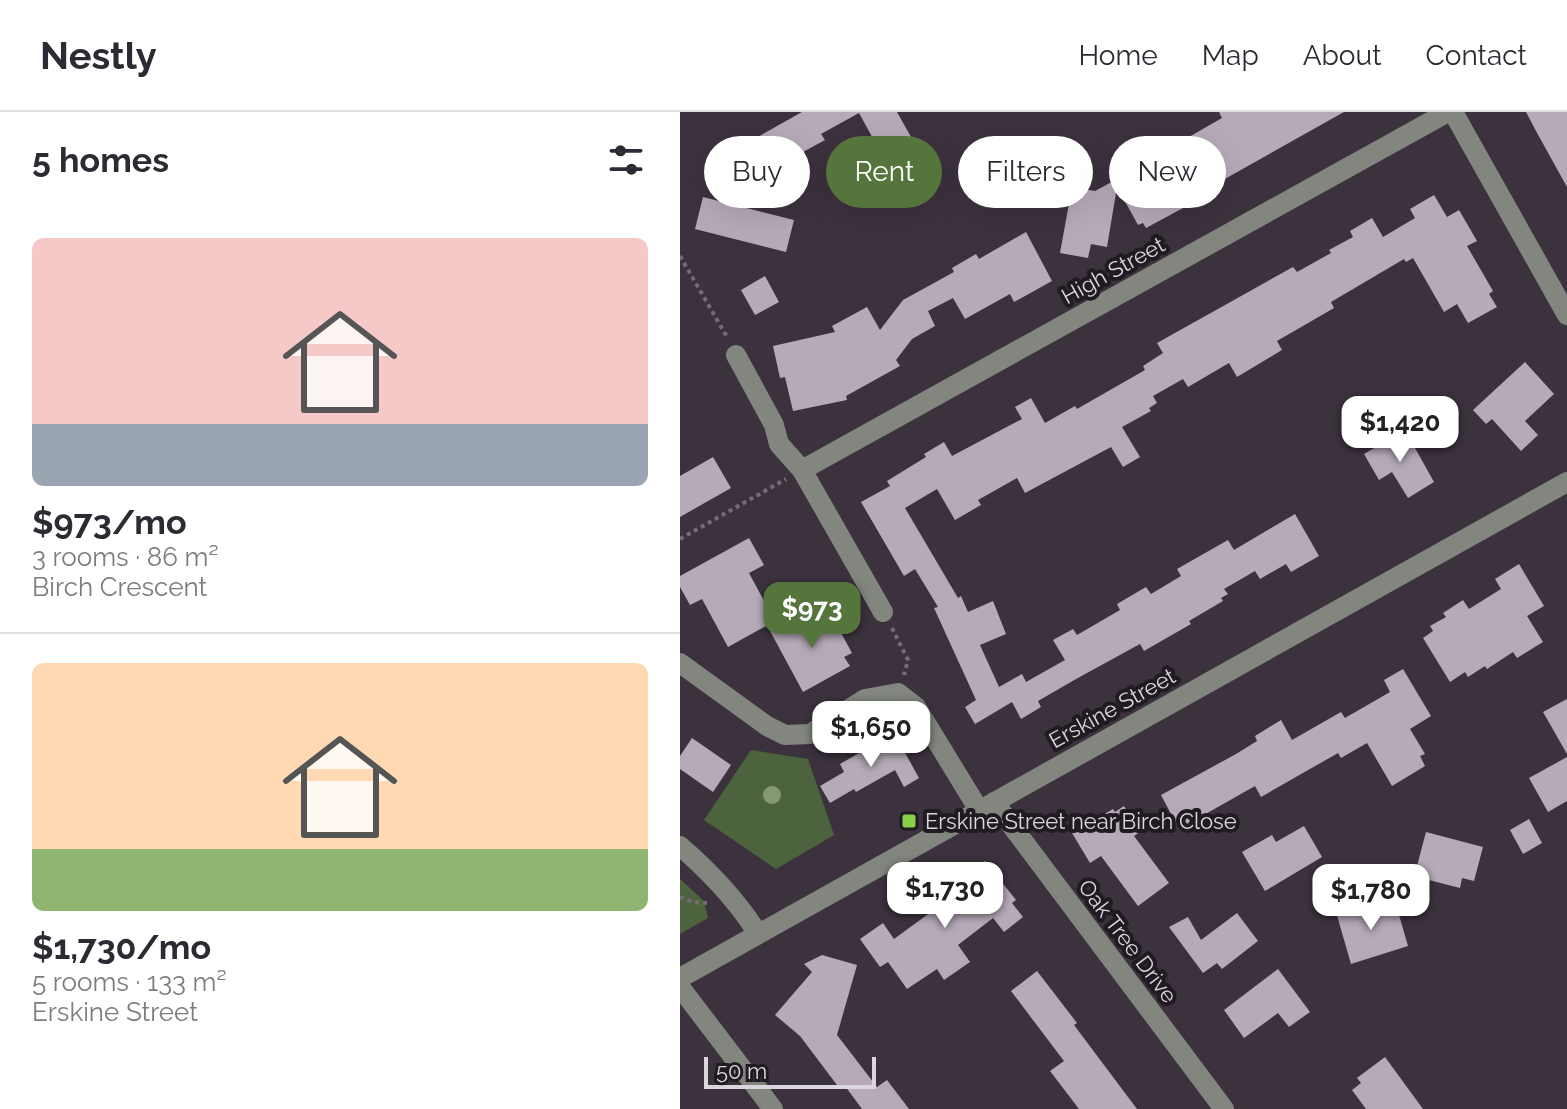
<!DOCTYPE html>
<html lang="en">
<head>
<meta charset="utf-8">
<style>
  :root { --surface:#fff; --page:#f7f7f7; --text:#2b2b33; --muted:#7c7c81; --line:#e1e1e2; --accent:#55753c }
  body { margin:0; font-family:Raleway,sans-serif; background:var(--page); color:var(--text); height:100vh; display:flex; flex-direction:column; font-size:30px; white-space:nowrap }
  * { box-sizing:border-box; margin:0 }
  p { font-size:26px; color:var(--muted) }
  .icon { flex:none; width:44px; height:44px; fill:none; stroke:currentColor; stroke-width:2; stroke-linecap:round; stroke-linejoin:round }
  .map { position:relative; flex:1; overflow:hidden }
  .sheet { display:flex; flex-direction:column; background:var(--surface); width:680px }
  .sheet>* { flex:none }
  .top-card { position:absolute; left:24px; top:24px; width:742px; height:72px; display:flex; gap:16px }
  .scale { position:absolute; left:24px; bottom:20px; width:172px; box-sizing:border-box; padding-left:8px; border:4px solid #dbd5dd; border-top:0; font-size:22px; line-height:28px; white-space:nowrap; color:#dbd5dd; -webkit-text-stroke:6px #201b21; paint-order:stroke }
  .price { position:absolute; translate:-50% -68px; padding:0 18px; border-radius:16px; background:#fff; color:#222; font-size:26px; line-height:52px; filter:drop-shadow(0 2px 4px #0008) }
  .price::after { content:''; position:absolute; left:50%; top:48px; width:24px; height:18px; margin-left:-12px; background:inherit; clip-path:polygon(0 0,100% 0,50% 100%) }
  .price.active { background:var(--accent); color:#fff }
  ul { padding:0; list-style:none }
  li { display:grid; align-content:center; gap:16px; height:424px; padding:0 32px }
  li+li { border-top:2px solid var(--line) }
  li span { display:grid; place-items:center; height:248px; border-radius:12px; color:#555 }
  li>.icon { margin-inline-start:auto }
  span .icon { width:144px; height:144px; fill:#fffc; stroke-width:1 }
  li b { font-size:34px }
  h2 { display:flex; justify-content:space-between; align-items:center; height:96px; padding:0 32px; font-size:34px }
  .pill { padding:0 28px; border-radius:36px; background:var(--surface); box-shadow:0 8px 32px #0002; font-size:28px; line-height:72px }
  .pill.active { background:var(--accent); color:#fff }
  header { display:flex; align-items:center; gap:48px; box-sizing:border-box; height:112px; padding:0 40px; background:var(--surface); border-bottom:2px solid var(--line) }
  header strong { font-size:38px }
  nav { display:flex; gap:44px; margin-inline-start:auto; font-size:28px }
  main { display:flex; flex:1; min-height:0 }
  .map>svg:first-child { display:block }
  .green { fill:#4d633d }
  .building { fill:#b6aab8 }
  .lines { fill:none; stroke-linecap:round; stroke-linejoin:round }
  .path { stroke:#756c77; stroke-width:4; stroke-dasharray:4 4; stroke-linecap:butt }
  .minor { stroke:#82867f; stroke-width:20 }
  .tree { fill:#859874 }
  .poi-dot { fill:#89cf48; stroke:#201b21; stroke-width:3 }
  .labels { text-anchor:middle; stroke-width:8; stroke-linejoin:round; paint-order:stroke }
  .street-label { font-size:22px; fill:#dbd5dd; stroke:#201b21 }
  .poi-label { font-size:22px; fill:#dbd5dd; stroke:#201b21; text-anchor:start }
</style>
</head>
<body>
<header>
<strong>Nestly</strong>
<nav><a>Home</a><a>Map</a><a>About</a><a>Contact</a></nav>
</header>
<main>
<section class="sheet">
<h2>5 homes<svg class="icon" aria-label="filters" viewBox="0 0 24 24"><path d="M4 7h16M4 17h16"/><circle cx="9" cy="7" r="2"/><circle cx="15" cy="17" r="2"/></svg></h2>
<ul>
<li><span style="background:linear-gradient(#f6c9c9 75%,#9aa5b1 0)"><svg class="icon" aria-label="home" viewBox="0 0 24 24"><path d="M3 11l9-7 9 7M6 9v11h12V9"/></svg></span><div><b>$973/mo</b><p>3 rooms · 86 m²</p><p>Birch Crescent</p></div></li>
<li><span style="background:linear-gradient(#ffd9b3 75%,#8fb573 0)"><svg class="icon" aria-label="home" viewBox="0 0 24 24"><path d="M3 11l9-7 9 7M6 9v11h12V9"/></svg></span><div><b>$1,730/mo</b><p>5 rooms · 133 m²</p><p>Erskine Street</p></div></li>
</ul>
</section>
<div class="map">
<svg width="887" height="997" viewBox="0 0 887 997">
  <rect width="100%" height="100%" fill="#3c323e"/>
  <!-- green -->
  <path class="green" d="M71 638 128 647 154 723 96 757 24 708Z
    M0 767 24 789 28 806 0 822Z"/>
  <!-- building -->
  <path class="building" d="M122 0H217L244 48 214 65 179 1 141 22 145 28 92 57 76 26Z
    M539 0H664L502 91 505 95 466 116 463 111 458 113 437 75 427 135 411 132 408 146 380 141 392 75 415 79 439 66 438 74 485 48 481 41 542 6Z
    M846 0H887V75L856 19Z
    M754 83 767 105 779 98 797 129 787 134 813 179 809 182 817 195 788 211 777 192 764 200 733 146 726 150 724 147 651 190 654 196 597 229 602 238 557 265 549 251 508 275 503 267 473 284 477 291 469 296 471 299 442 315 460 345 443 355 431 335 345 381 337 366 298 388 301 393 275 408 257 377 225 396 278 486 281 484 288 500 313 489 326 522 300 533 319 575 342 562 346 570 385 548 373 528 393 517 397 523 440 498 437 492 466 475 471 482 501 464 497 457 548 428 554 438 615 402 639 444 611 460 606 452 580 467 575 459 544 477 548 482 541 486 543 489 509 509 511 512 464 539 460 532 396 567 358 589 361 595 341 607 332 590 295 612 285 595 296 588 254 496 258 495 235 457 224 464 181 390 210 374 207 369 246 345 244 342 264 330 272 344 342 307 335 295 351 286 365 311 395 294 397 297 465 258 463 254 483 241 477 231 613 155 617 160 651 141 649 138 673 125 670 119 692 106 703 125 735 106 730 97Z
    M23 85 114 108 106 140 15 117Z
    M346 120 372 169 334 190 330 182 285 207 273 186 248 199 255 214 232 227 216 248 220 254 166 284 167 288 113 299 105 265 100 266 93 234 155 220 152 214 187 195 200 218 223 188 274 160 272 156 296 142 299 147Z
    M85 164 99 190 75 203 61 178Z
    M845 250 874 282 845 309 858 323 841 339 812 307 806 312 793 298Z
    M725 318 754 370 728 386 712 360 699 368 684 342Z
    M33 345 51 376 0 405V364Z
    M69 426 84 453 69 461 95 509 48 535 22 487 10 493 0 475V464Z
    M839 452 864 494 847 504 863 530 837 546 833 540 807 557 805 554 788 565 785 560 770 570 743 526 753 519 750 514 766 505 763 501 783 488 789 497 821 477 815 467Z
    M118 501 128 520 153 506 172 541 164 545 170 554 123 580 89 517Z
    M723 557 751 604 730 617 745 642 740 644 745 654 712 674 687 631 661 646 658 641 581 685 575 674 499 717 481 683 556 642 577 629 575 624 601 608 612 628 661 600 665 606 710 580 704 568Z
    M887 587V642L863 600Z
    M214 621 239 666 224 675 215 658 176 680 174 677 150 691 140 674 164 660 160 652Z
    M12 626 51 653 33 680 0 657V644Z
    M887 645V689L868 700 849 666Z
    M444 694 460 720 454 724 489 771 458 794 421 744 410 751 392 721 433 697 435 700Z
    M849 707 862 731 843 742 830 718Z
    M624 714 642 745 585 779 562 740 592 723 596 730Z
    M746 720 803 735 794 769 782 766 780 776 741 766 743 756 737 754Z
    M305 749 336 788 332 791 343 805 324 820 313 806 278 833 290 850 264 868 257 857 227 877 208 850 200 855 180 827 203 811 214 827 292 770 286 763Z
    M689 790 693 803 717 796 728 834 671 852 656 800Z
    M557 801 578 829 542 857 537 851 523 861 489 815 508 805 521 828Z
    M142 843 177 853 157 923 197 975 207 968 229 997H182L165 974 160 977 120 924 95 903 132 860 124 852Z
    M598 857 630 900 609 915 598 901 564 926 544 898Z
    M357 859 397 911 394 913 457 997H399L370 959 384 949 331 879Z
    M705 945 743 997H686L672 978 681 971 677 966Z"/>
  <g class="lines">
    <!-- path -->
    <path class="path" d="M0 144 47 225
      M0 427 106 367
      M212 516 228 548 224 563
      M0 785 13 790 28 791"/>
    <!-- minor -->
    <path class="minor" d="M773 0 887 203
      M56 243 94 313 99 332 122 358 203 500
      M122 358 768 0
      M0 551 87 614 105 623 130 622 185 587 218 581 236 595 299 698
      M314 690 544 997
      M0 734C30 760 57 788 78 822
      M0 866 887 370
      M0 875 93 997"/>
  </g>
  <!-- trees -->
  <circle class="tree" cx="92" cy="683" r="9"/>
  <!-- markers -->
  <rect class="poi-dot" x="221" y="701" width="16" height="16" rx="4"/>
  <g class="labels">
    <!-- street labels -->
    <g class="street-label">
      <text transform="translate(433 158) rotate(-29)" y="8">High Street</text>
      <text transform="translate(432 596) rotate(-29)" y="8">Erskine Street</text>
      <text transform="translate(448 829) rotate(53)" y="8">Oak Tree Drive</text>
    </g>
    <!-- poi labels -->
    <g class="poi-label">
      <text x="245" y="717">Erskine Street near Birch Close</text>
    </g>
  </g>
</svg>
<div class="scale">50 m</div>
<b class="price" style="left:720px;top:352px">$1,420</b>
<b class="price active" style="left:132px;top:538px">$973</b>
<b class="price" style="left:191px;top:657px">$1,650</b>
<b class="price" style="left:265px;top:818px">$1,730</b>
<b class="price" style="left:691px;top:820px">$1,780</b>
<div class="top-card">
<a class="pill">Buy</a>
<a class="pill active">Rent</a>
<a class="pill">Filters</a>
<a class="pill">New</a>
</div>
</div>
</main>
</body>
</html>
